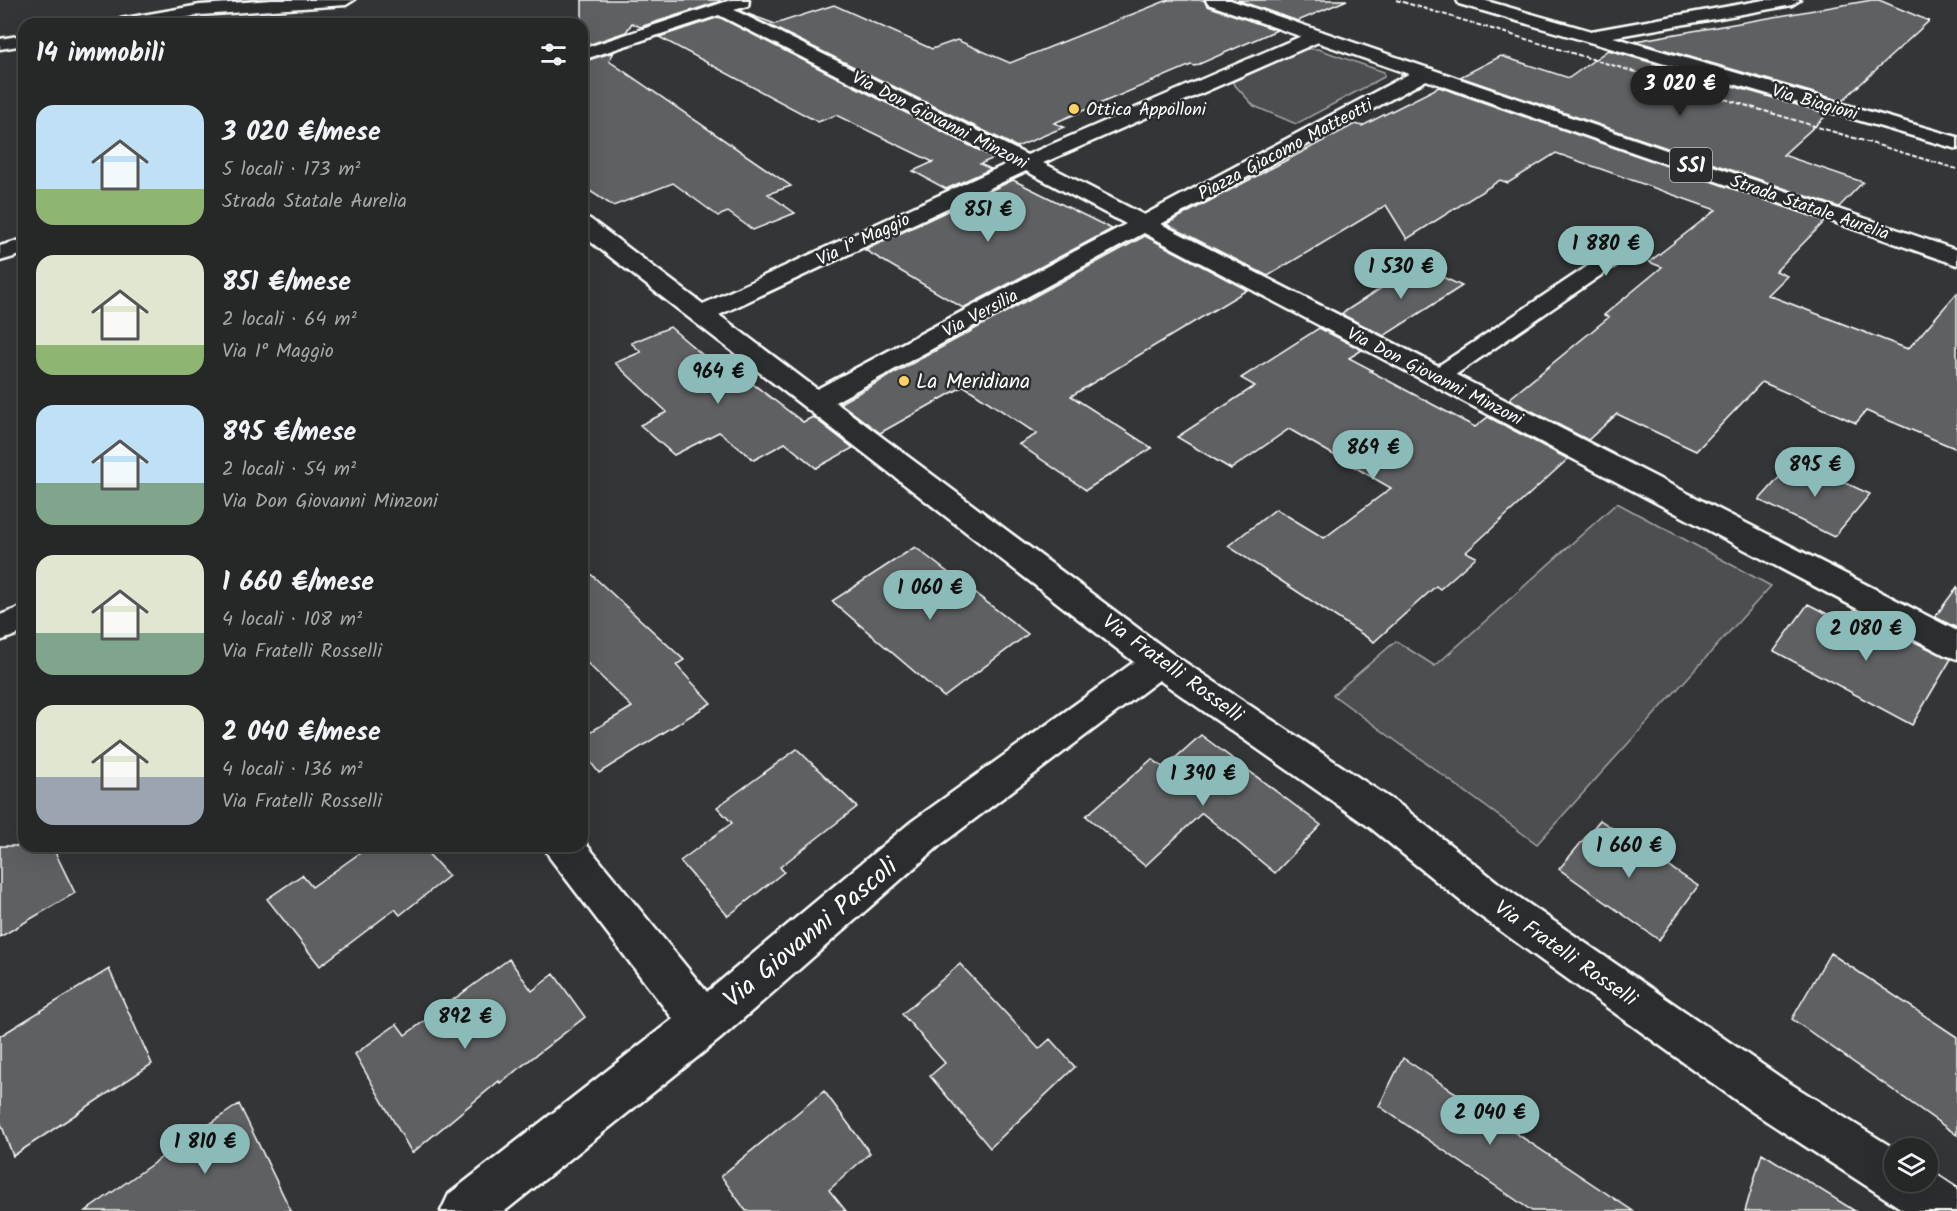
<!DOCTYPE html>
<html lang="it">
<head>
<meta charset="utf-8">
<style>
  :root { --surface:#262828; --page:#323434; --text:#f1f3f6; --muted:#a4a6a8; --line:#424445; --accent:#8bbbb9 }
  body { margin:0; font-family:Kalam,sans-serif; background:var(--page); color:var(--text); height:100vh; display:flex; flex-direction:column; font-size:22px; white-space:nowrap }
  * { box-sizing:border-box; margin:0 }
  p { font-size:20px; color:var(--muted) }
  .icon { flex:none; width:33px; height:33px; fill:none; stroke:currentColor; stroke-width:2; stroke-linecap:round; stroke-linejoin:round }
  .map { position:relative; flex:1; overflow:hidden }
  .sheet { position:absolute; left:18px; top:18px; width:570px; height:834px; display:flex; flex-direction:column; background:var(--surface); border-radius:18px; box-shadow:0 6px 24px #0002,0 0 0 2px var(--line) }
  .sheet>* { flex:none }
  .controls { position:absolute; left:1884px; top:1138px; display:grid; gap:12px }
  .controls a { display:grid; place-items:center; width:54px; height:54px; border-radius:50%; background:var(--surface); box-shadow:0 6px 24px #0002,0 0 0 2px var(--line); font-size:30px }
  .price { position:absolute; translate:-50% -51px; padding:0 14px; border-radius:21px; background:var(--accent); color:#111; font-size:20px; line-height:39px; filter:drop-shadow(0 2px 3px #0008) }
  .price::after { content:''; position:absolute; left:50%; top:36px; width:18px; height:14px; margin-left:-9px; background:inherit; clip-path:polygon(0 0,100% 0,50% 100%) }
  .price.current { background:#222; color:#fff }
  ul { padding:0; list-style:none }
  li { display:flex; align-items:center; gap:18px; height:150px; padding:0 18px }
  li span { display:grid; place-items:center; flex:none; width:168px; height:120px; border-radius:18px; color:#555 }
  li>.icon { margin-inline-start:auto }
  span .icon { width:72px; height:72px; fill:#fffc; stroke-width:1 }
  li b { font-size:26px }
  h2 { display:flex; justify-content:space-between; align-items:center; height:72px; padding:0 18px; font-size:26px }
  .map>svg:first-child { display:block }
  .green { fill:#4c4f50; stroke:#a6a7a8; stroke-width:1.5 }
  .building { fill:#5f6162; stroke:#fff; stroke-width:1.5 }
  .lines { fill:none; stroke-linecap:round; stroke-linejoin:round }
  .lane-casing { stroke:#fff; stroke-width:5 }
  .street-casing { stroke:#fff; stroke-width:5 }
  .primary-casing { stroke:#fff; stroke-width:5 }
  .lane { fill:#2a2d2e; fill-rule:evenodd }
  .street { fill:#2a2d2e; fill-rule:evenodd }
  .primary { fill:#2a2d2e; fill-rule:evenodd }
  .rail { stroke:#fff; stroke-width:2; stroke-dasharray:5 2; stroke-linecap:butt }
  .poi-dot { fill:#ffd166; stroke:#2a2d2e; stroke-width:2 }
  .labels { text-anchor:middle; stroke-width:5; stroke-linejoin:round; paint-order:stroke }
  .far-street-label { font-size:18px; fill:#fff; stroke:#2a2d2e }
  .far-poi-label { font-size:18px; fill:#fff; stroke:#2a2d2e; text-anchor:start }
  .shield { fill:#2a2d2e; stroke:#bfc0c0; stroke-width:1.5 }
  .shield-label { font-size:20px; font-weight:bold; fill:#fff }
  .poi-label { font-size:21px; fill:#fff; stroke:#2a2d2e; text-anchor:start }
  .street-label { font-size:21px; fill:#fff; stroke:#2a2d2e }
  .near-street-label { font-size:26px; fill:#fff; stroke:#2a2d2e }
</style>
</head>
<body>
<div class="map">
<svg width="1957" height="1211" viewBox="0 0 1957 1211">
  <rect width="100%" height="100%" fill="#333536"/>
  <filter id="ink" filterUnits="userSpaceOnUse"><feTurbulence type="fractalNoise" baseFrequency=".0167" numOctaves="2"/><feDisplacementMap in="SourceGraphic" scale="12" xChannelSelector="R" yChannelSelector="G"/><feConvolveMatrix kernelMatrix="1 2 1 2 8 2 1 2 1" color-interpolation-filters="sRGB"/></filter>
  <g filter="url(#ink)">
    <!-- green -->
    <path class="green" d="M1305 49H1318L1384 72V77L1296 124 1254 106 1232 82Z
      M1617 503 1771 586 1537 844 1333 695 1396 641 1435 666Z"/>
    <!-- building -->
    <path class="building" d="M582 0H719L721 1 640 27 632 23 626 32 582 47Z
      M1168 0H1204L1207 6 1277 30 1195 66 1191 65 1054 123 1064 127 1017 147 740 11 775 24 834 5 932 49 957 40 1010 63Z
      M1237 0H1347L1298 21Z
      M1872 0H1879L1929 21 1842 101 1635 41Z
      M719 17 994 158 980 164 991 169 946 189 913 171 933 162 836 115 818 122 659 37Z
      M1608 50 1828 114 1783 155 1863 182 1839 207 1460 77 1501 56 1569 78Z
      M614 52 609 61 791 186 768 194 795 213 753 230 728 212 718 216 673 183 613 206 582 186V62Z
      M1439 87 1825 221 1776 271 1787 276 1768 295 1908 349 1957 293V449L1866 411 1856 423 1762 382 1696 451 1617 414 1588 440 1509 399 1609 317 1604 315 1662 267 1649 262 1716 210 1556 153 1508 183 1500 180 1407 239 1386 205 1268 276 1166 224 1355 124 1362 126Z
      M1013 180 1112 229 963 308 865 250Z
      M1145 236 1247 290 1071 396 1152 448 1086 490 1019 444 1037 434 964 386 880 433 840 403Z
      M1417 265 1462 286 1384 336 1341 314Z
      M670 327 732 380 741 375 803 422 813 417 853 448 816 468 785 443 754 460 719 432 674 455 640 425 667 412 615 363 641 352 631 343Z
      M1319 328 1362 350 1349 358 1372 370 1370 371 1475 427 1488 417 1568 459 1466 552 1476 557 1440 589 1436 586 1374 642 1228 546 1276 509 1324 538 1391 488 1289 429 1231 469 1177 437 1255 386 1241 378Z
      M1795 460 1870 494 1834 537 1759 500Z
      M915 547 1028 634 944 697 832 601Z
      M582 566 684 660 676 665 711 703 599 773 582 751V737L632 707 582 658Z
      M1957 587V628L1935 617Z
      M1808 604 1877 640 1887 629 1951 659 1912 725 1774 651Z
      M1201 735 1321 825 1275 873 1202 813 1145 866 1086 816 1152 759 1164 768Z
      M797 749 857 807 780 867 784 872 728 916 680 861 732 823 717 807Z
      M1600 820 1698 886 1659 940 1559 869Z
      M0 846H52L75 893 0 937Z
      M370 846H421L449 876 400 915 395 909 320 966 267 899 302 875 312 887Z
      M1830 953 1957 1037V1135L1792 1019Z
      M509 959 532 991 554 974 585 1017 500 1083 499 1081 412 1153 355 1054 397 1024 405 1035Z
      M960 964 1039 1049 1050 1039 1075 1067 990 1148 930 1076 945 1063 902 1014Z
      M109 969 152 1064 13 1156 0 1121V1036Z
      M1403 1058 1633 1211H1532L1379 1106Z
      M824 1091 870 1153 829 1190 846 1211H746L721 1176Z
      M239 1104 291 1211H86L179 1145Z
      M1762 1153 1855 1211H1745Z"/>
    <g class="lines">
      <!-- lane casing -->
      <g class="lane-casing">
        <path id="lane" d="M1622 246 1629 248 1632 252 1629 256 1445 382 1437 384 1429 382 1426 377 1429 372 1615 248Z"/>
      </g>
      <!-- street casing -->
      <g class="street-casing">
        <path id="street" d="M272 0H354L346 5 200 15 150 24H111L114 20 120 19 200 5Z
          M731 0H749L748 6 734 10 1027 155 1311 32H1323L1326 36 1323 40 1043 163 1144 215 1418 69H1432L1434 73 1432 77 1161 224 1957 631V659L1945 655 1144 233 835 402 1171 653 1400 805 1501 885 1783 1079 1895 1149 1894 1182H1928V1169L1957 1188V1211H1905L1751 1111 1473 911 1372 829 1159 680 939 846 720 1039 505 1211H441L449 1194 673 1019 550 858 544 846H582V839L707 992 911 822 1134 662 582 235V217L590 219 703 304 1009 163 719 15 582 60V49ZM1026 171 1126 224 817 389 719 315Z
          M1457 0H1483L1591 31 1764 0H1800L1792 5 1613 37 1957 137V149L1459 4Z
          M24 35V45L0 49V39Z
          M24 239V254L0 261V246Z
          M24 606V632L0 641V615Z"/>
      </g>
      <!-- primary casing -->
      <g class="primary-casing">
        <path id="primary" d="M1206 0H1230L1957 250V265L1208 4Z"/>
      </g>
      <!-- lane -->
      <use href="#lane" class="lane"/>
      <!-- street -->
      <use href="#street" class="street"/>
      <!-- primary -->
      <use href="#primary" class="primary"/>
      <!-- rail -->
      <path class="rail" d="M1396 0 1957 169"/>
    </g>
  </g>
  <!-- markers -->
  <g class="poi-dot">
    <circle cx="1074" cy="109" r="6"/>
    <circle cx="904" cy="381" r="6"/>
  </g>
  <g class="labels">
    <!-- far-street labels -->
    <g class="far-street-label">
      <text transform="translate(1815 102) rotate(16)" y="6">Via Biagioni</text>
      <text transform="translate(940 120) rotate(27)" y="6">Via Don Giovanni Minzoni</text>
      <text transform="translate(1285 149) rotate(-28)" y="6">Piazza Giacomo Matteotti</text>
      <text transform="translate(1810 207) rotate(19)" y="6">Strada Statale Aurelia</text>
      <text transform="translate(863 239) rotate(-25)" y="6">Via I° Maggio</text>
      <text transform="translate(980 313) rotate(-28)" y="6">Via Versilia</text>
      <text transform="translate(1435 376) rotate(27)" y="6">Via Don Giovanni Minzoni</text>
    </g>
    <!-- far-poi labels -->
    <g class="far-poi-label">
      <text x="1086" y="115">Ottica Appolloni</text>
    </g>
    <!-- shield labels -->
    <rect class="shield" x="1670" y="148" width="42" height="34" rx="4.5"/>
    <g class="shield-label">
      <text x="1691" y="172">SS1</text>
    </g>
    <!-- poi labels -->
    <g class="poi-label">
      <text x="916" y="388">La Meridiana</text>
    </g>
    <!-- street labels -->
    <g class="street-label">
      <text transform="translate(1173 668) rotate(36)" y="7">Via Fratelli Rosselli</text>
      <text transform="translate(1566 953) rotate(35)" y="7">Via Fratelli Rosselli</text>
    </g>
    <!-- near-street labels -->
    <g class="near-street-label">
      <text transform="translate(810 932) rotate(-40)" y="9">Via Giovanni Pascoli</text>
    </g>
  </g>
</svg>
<div class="controls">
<a><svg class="icon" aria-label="layers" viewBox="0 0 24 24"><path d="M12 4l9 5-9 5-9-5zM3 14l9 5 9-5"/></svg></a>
</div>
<b class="price current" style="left:1680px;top:117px">3 020 €</b>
<b class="price" style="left:988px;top:243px">851 €</b>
<b class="price" style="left:1606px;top:277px">1 880 €</b>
<b class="price" style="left:1401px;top:300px">1 530 €</b>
<b class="price" style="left:718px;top:405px">964 €</b>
<b class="price" style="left:1373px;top:481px">869 €</b>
<b class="price" style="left:1815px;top:498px">895 €</b>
<b class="price" style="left:930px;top:621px">1 060 €</b>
<b class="price" style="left:1866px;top:662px">2 080 €</b>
<b class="price" style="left:1203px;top:807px">1 390 €</b>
<b class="price" style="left:1629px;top:879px">1 660 €</b>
<b class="price" style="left:465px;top:1050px">892 €</b>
<b class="price" style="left:1490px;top:1146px">2 040 €</b>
<b class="price" style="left:205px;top:1175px">1 810 €</b>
<section class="sheet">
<h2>14 immobili<svg class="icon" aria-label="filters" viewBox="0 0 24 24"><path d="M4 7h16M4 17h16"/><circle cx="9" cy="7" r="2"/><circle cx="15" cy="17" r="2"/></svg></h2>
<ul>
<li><span style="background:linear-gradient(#bfe0f5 70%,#8fb573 0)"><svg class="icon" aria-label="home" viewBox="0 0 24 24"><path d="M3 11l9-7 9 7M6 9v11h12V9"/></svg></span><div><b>3 020 €/mese</b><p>5 locali · 173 m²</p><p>Strada Statale Aurelia</p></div></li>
<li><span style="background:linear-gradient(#dfe7d0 75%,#8fb573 0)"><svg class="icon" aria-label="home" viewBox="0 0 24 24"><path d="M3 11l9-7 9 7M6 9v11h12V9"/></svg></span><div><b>851 €/mese</b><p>2 locali · 64 m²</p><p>Via I° Maggio</p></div></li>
<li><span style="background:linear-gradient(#bfe0f5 65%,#7fa58c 0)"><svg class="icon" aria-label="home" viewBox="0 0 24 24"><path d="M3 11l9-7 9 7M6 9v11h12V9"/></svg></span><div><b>895 €/mese</b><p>2 locali · 54 m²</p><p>Via Don Giovanni Minzoni</p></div></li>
<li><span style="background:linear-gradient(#dfe7d0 65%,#7fa58c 0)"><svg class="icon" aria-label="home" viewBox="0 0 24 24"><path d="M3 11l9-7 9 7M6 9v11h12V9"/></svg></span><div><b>1 660 €/mese</b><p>4 locali · 108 m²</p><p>Via Fratelli Rosselli</p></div></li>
<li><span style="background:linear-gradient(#dfe7d0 60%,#9aa5b1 0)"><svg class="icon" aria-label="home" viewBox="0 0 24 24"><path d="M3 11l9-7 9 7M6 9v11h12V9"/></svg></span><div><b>2 040 €/mese</b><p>4 locali · 136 m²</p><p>Via Fratelli Rosselli</p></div></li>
</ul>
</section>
</div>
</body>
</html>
